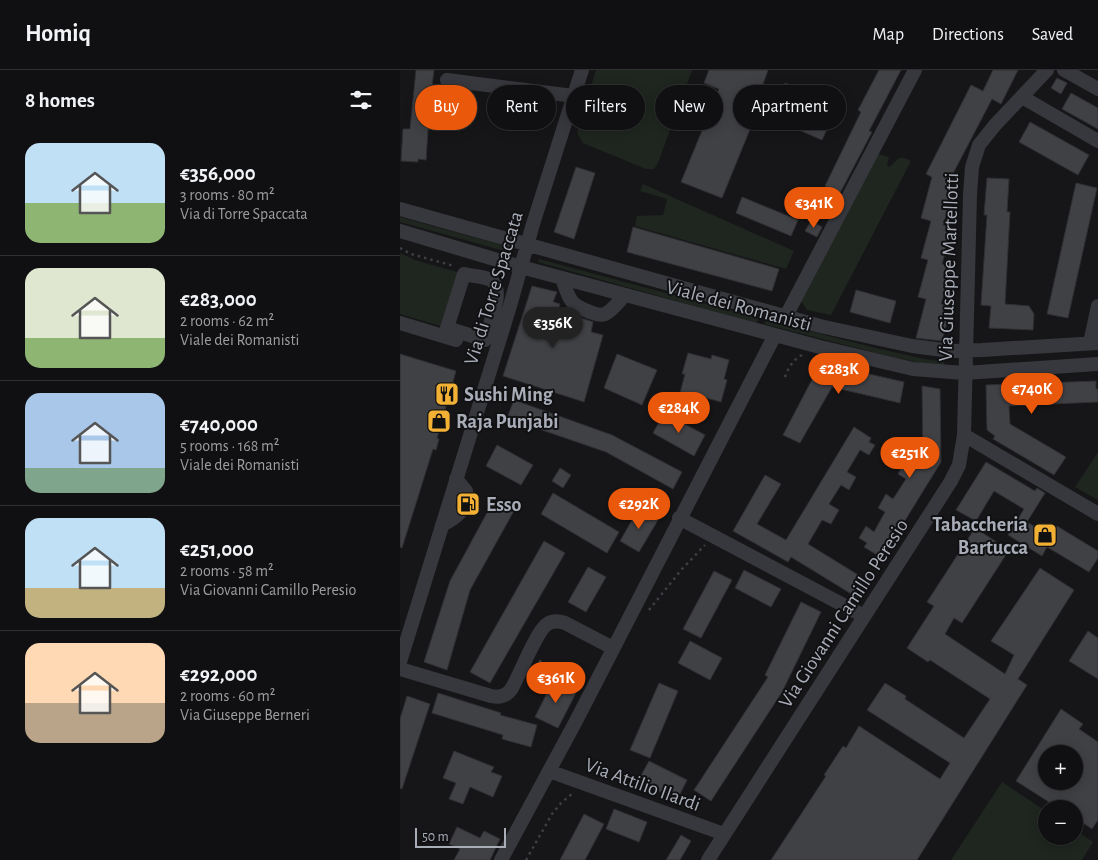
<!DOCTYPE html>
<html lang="en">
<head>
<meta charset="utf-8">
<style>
  :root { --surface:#101012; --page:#1e1e20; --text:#f1f3f6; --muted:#9c9d9f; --line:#303032; --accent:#ea580c }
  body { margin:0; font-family:"Alegreya Sans",sans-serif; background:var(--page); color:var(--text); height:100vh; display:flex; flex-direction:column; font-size:19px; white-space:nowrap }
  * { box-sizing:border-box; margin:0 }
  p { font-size:16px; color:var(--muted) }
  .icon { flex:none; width:28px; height:28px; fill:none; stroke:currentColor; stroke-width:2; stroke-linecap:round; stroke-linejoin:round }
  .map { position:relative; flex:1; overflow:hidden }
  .drawer { display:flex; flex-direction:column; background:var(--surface); width:400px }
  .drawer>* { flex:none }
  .guide { position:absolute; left:15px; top:15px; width:475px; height:45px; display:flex; gap:10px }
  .fabs { position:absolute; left:638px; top:675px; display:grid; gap:10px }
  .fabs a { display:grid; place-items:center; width:45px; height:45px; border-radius:50%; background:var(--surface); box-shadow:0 2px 12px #0003,0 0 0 1px var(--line); font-size:25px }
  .scale { position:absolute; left:15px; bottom:12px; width:91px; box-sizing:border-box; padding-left:5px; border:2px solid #a8adb8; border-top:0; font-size:14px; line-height:18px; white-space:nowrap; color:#a8adb8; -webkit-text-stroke:4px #111113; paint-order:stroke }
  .price { position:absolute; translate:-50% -42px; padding:0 11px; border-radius:18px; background:var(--accent); color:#fff; font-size:16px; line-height:32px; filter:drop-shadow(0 1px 2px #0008) }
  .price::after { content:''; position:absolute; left:50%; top:30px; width:15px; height:11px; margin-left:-8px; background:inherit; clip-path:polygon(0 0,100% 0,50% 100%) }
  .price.current { background:#222; color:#fff }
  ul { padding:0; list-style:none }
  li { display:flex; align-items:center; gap:15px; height:125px; padding:0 25px }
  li+li { border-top:1px solid var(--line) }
  li span { display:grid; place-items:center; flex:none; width:140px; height:100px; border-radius:15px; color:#555 }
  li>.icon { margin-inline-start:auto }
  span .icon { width:60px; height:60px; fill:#fffc; stroke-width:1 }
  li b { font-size:21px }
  h2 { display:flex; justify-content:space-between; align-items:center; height:60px; padding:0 25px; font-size:21px }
  .pill { padding:0 18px; border-radius:22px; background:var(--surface); box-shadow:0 2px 12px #0003,0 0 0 1px var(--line); font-size:18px; line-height:45px }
  .pill.current { background:var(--accent); color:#fff }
  header { display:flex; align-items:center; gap:30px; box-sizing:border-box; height:70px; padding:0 25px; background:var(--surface); border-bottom:1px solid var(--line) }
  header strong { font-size:24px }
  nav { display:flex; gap:28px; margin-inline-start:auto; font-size:18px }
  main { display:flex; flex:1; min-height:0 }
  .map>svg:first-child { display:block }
  .green { fill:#1e261f }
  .building { fill:#404145; stroke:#303034; fill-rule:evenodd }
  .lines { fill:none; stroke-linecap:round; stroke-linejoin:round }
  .path { stroke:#3d3f44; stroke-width:2.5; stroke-dasharray:2.5 4; stroke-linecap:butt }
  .minor { stroke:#37383d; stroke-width:14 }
  .labels { text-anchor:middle; stroke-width:4; stroke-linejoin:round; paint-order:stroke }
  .street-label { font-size:20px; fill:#a8adb8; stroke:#111113 }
  .poi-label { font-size:20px; font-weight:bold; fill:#a8adb8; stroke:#111113; text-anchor:start }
</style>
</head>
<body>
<header>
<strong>Homiq</strong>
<nav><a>Map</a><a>Directions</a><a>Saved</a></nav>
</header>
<main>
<section class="drawer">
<h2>8 homes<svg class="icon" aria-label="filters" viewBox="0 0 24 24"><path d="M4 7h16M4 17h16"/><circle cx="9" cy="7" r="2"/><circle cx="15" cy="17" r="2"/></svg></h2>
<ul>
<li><span style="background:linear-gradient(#bfe0f5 60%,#8fb573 0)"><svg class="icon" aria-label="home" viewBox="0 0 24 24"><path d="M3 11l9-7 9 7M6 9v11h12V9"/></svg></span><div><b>€356,000</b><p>3 rooms · 80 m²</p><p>Via di Torre Spaccata</p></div></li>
<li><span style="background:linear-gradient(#dfe7d0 70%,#8fb573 0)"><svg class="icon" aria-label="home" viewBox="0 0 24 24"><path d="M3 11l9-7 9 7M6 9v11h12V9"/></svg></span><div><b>€283,000</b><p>2 rooms · 62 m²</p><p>Viale dei Romanisti</p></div></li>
<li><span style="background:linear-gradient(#a9c7e8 75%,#7fa58c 0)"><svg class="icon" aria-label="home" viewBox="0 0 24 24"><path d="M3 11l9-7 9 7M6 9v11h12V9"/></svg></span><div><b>€740,000</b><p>5 rooms · 168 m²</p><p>Viale dei Romanisti</p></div></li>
<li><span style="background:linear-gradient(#bfe0f5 70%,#c2b280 0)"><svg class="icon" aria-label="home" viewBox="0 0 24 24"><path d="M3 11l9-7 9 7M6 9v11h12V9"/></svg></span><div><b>€251,000</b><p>2 rooms · 58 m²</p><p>Via Giovanni Camillo Peresio</p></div></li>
<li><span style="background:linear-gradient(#ffd9b3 60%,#b9a48a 0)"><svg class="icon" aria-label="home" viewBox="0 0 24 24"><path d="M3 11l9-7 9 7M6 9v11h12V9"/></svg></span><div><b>€292,000</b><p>2 rooms · 60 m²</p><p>Via Giuseppe Berneri</p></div></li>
</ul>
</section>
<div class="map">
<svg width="698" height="790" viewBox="0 0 698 790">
  <rect width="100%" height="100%" fill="#161618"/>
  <!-- green -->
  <path class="green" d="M196 0H292L258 93 254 99H246L183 73 177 63Z
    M478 84 489 87 487 95 489 97C499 89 498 84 511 91L431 245 407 240 401 231Z
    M243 114 394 181 386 199 235 156 237 146 263 145 267 129 240 121Z
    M0 147 109 177 108 182 0 152Z
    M0 183 15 190 64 204 47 258 0 244Z
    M139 189 359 248 357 253 333 247 138 192Z
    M366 250 480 279 529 290 544 291V296L525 294 480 284 364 254Z
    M698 382V430L675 417Z
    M602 712 646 741V766H674V759L693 772 682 790H551Z"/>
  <!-- building -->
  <path class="building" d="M16 0H34L32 16H31L26 90 18 89V92L1 91 3 59H10Z
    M309 0H368L361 20 379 27 385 13 439 34 422 70 357 42 322 128 281 112 319 19 304 13Z
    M479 0H501L469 61 472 62 440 123 425 116 461 42 458 40Z
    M593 0H618L601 34 592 29 547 115 554 117 543 155 552 158 542 194 552 197 541 234 551 237 542 271 516 268 526 229 518 227 528 190 521 188 531 151 521 148 532 107 526 104 571 15 583 21Z
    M657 8 667 13 661 24 651 18Z
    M671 23 698 38V59L662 39Z
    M630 52 689 85 678 105 619 72Z
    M176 97 195 103 174 169 154 162Z
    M587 108 609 109 607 142H610L605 234 629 236 634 244 633 260 589 258 591 236 581 235 587 145H584Z
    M676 113 697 118 668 248 647 244Z
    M342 127 398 150 391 166 336 143Z
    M411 151 422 157 417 167 405 161Z
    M233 157 379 199 372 221 227 182Z
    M132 216 157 222 153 232 160 234 154 253 178 259 181 248 193 252 191 262 203 265 184 332 103 306Z
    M456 220 496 231 490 253 450 242Z
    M288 283 311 289 312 285 329 290 324 309 327 310 321 332 296 325 295 328 280 323 285 304H282Z
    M0 284 56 301 37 368 39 369 36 380 33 379 2 478 0 477Z
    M217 284 257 300 242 335 204 318Z
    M434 296 504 312 500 333 432 317 400 373 383 365 416 302 432 306Z
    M696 311V319H698V332L609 336 610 354 666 387 654 405 593 369 595 366 587 360 586 315Z
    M522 316 540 319 541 392 482 488 464 477 467 473 459 468 466 456 474 462 485 442 478 438 486 424 493 429 506 409 498 404 504 393 513 397 523 381Z
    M114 330 212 365 282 402 273 419 206 382 107 348Z
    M264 343 305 365 294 386 253 363Z
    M454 357 471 368 469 372 475 375 469 385 460 380 447 402 456 407 449 420 441 415 429 434 439 440 431 454 422 450 408 474 468 511 458 528 391 487 388 492 333 461 365 405 381 414 357 454 386 470Z
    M97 375 133 395 121 415 86 396Z
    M586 392 635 421 637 418 645 423 627 452 650 466 657 456 698 481V488L689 502 647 477 642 486 608 465 624 439 594 421 576 451 556 440Z
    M160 398 171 405 163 418 152 411Z
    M153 423 219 462 207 483 141 444Z
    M95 428 115 439 70 520 47 600 24 592 50 511Z
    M239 438 258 450 239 482 220 471Z
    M575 458 609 480 562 553 554 548 545 564 605 604 614 585 591 571 640 498 674 520 618 609 627 615 517 790H371L426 706 424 705 443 676 446 678 459 656 540 709 550 693 467 640 485 613 506 626 505 629 564 668 590 629 530 590 528 592 507 578 534 536 527 532Z
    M144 471 165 483 90 613 70 602Z
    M188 497 206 507 186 542 168 532Z
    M344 500 381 519 371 537 335 518Z
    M314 501 332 510 301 568 283 559Z
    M401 532 421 542 382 622 311 731 294 720 368 607 365 605Z
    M688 561 698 568V609L669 591Z
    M290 571 322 588 310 610 278 593Z
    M154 609 177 621 158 658 135 647Z
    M259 613 278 621 250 688 230 680Z
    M38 623 101 643 100 645 137 655 131 677 102 669 103 665 32 643Z
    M7 626 30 634 2 719 0 718V649Z
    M661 639 683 654 679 659 698 672V750L692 759 674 747V739H660L616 711ZM646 684H674V711H646Z
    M54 681 94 697 91 702 102 706 93 727 70 717 63 734 49 729 56 713 43 708Z
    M249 691 287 710 277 730 238 711Z
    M214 739 247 752 239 772 206 759Z
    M184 744 204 754 185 790H160Z
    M57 757 80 768 84 761 100 769 90 790H54L60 779 49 774Z
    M281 765 291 771 280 790H266Z"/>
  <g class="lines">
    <!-- path -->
    <path class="path" d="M0 178 11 184 54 196
      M385 307C388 298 393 290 402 285
      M249 540 282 499 305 475
      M139 591 149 594 183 613
      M126 790 152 744 161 733 173 723"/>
    <!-- minor -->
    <path class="minor" d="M664 0 698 19
      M47 10 174 26
      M622 27 698 71
      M0 139 420 256 512 276 551 281 582 280 698 273
      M0 161 121 197 420 277 513 299 564 303 698 294
      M64 204C71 206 84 206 91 210 106 219 88 257 85 270L47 258Z
      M162 208C169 228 169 235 190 242 195 244 200 246 205 244 213 240 219 231 225 225
      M386 246 515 0
      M0 253 56 270
      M690 273 698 236
      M564 365 698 444
      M279 448 464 546
      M42 455C56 448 69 439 66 421L56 409
      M0 592 110 236 133 154 182 0
      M0 599 91 626C100 628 107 626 112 618 120 604 136 563 146 555 152 550 159 551 165 553L213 578
      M149 701 324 764
      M101 790 176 651 375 265
      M308 790 551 411 559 395 564 365 570 125 572 97 579 75 595 55 647 0"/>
  </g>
  <!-- icons -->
  <defs>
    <g id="restaurant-square" transform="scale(1.25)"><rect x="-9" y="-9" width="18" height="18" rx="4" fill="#f2b134" stroke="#111113"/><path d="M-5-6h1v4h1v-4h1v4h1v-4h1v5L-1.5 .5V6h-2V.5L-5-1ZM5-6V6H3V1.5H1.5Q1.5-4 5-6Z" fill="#111"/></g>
    <g id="shop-square" transform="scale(1.25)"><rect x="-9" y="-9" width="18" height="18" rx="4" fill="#f2b134" stroke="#111113"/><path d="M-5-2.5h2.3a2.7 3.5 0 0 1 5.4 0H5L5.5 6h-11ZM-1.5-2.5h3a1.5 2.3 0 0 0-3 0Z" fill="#111"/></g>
    <g id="fuel-square" transform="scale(1.25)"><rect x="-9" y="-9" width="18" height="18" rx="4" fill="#f2b134" stroke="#111113"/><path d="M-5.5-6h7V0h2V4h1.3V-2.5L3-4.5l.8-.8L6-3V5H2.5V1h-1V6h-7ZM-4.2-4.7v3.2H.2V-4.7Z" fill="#111"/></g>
  </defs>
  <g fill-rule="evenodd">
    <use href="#restaurant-square" x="47" y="324"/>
    <use href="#shop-square" x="39" y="351"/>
    <use href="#fuel-square" x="68" y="434"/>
    <use href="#shop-square" x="645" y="465"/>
  </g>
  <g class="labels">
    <!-- street labels -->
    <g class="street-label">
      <text transform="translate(548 197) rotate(-88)" y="7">Via Giuseppe Martellotti</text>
      <text transform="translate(93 218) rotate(-73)" y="7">Via di Torre Spaccata</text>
      <text transform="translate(339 235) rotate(15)" y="7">Viale dei Romanisti</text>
      <text transform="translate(443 543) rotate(-57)" y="7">Via Giovanni Camillo Peresio</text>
      <text transform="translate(243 714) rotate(20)" y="7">Via Attilio Ilardi</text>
    </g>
    <!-- poi labels -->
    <g class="poi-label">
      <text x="64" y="331">Sushi Ming</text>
      <text x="56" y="358">Raja Punjabi</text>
      <text x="86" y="441">Esso</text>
      <text x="628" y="461" text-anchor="end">Tabaccheria<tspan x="628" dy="23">Bartucca</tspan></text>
    </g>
  </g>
</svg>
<div class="fabs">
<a>+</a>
<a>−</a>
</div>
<div class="scale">50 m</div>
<b class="price" style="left:414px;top:159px">€341K</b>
<b class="price current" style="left:153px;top:279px">€356K</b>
<b class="price" style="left:439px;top:325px">€283K</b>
<b class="price" style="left:632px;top:345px">€740K</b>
<b class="price" style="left:279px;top:364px">€284K</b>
<b class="price" style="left:510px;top:409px">€251K</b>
<b class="price" style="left:239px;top:460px">€292K</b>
<b class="price" style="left:156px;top:634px">€361K</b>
<div class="guide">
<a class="pill current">Buy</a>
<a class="pill">Rent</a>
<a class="pill">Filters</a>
<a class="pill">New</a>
<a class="pill">Apartment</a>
</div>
</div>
</main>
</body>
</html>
